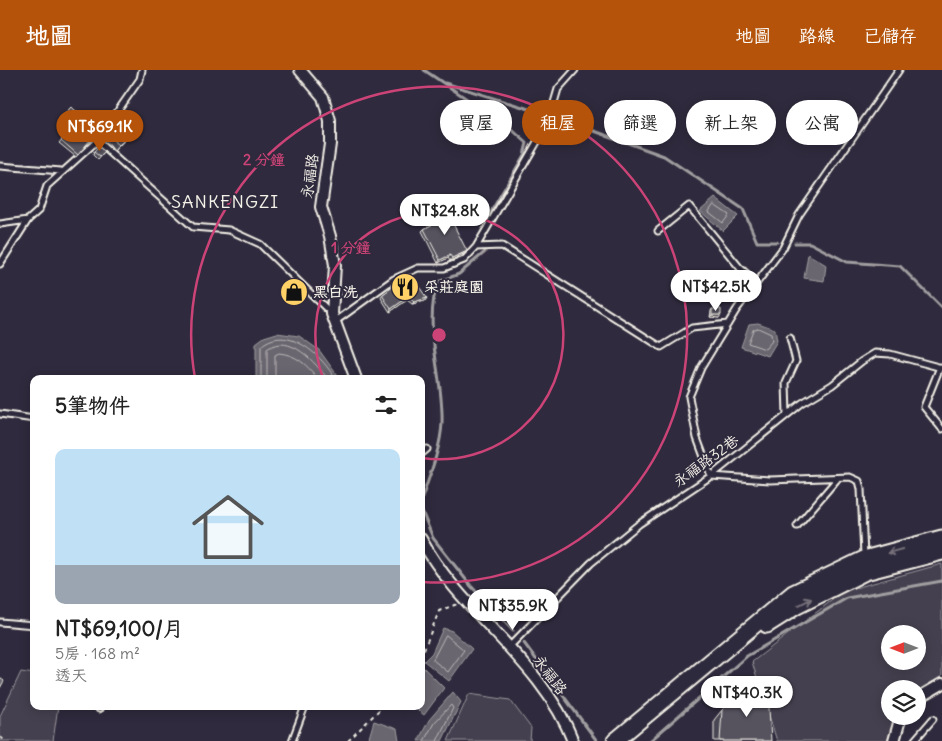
<!DOCTYPE html>
<html lang="zh-TW">
<head>
<meta charset="utf-8">
<style>
  :root { --surface:#fff; --page:#f2f2f2; --text:#222; --muted:#767676; --line:#e0e0e0; --accent:#b45309 }
  body { margin:0; font-family:Delius,"LXGW WenKai TC",sans-serif; background:var(--page); color:var(--text); height:100vh; display:flex; flex-direction:column; font-size:19px; white-space:nowrap }
  * { box-sizing:border-box; margin:0 }
  p { font-size:16px; color:var(--muted) }
  .icon { flex:none; width:28px; height:28px; fill:none; stroke:currentColor; stroke-width:2; stroke-linecap:round; stroke-linejoin:round }
  .map { position:relative; flex:1; overflow:hidden }
  .panel { position:absolute; left:30px; top:305px; width:395px; height:335px; display:flex; flex-direction:column; background:var(--surface); border-radius:10px; box-shadow:0 2px 12px #0003 }
  .panel>* { flex:none }
  .hud { position:absolute; left:440px; top:30px; width:426px; height:45px; display:flex; gap:10px }
  .needle { width:32px; rotate:270deg }
  .controls { position:absolute; left:881px; top:555px; display:grid; gap:10px }
  .controls a { display:grid; place-items:center; width:45px; height:45px; border-radius:50%; background:var(--surface); box-shadow:0 2px 12px #0003; font-size:25px }
  .price { position:absolute; translate:-50% -42px; padding:0 11px; border-radius:18px; background:#fff; color:#222; font-size:16px; line-height:32px; filter:drop-shadow(0 1px 2px #0008) }
  .price::after { content:''; position:absolute; left:50%; top:30px; width:15px; height:11px; margin-left:-8px; background:inherit; clip-path:polygon(0 0,100% 0,50% 100%) }
  .price.on { background:var(--accent); color:#fff }
  ul { padding:0; list-style:none }
  li { display:grid; align-content:center; gap:10px; height:265px; padding:0 25px }
  li+li { border-top:1px solid var(--line) }
  li span { display:grid; place-items:center; height:155px; border-radius:10px; color:#555 }
  li>.icon { margin-inline-start:auto }
  span .icon { width:90px; height:90px; fill:#fffc; stroke-width:1 }
  li b { font-size:21px }
  h2 { display:flex; justify-content:space-between; align-items:center; height:60px; padding:0 25px; font-size:21px }
  .pill { padding:0 18px; border-radius:22px; background:var(--surface); box-shadow:0 2px 12px #0003; font-size:18px; line-height:45px }
  .pill.on { background:var(--accent); color:#fff }
  header { display:flex; align-items:center; gap:30px; box-sizing:border-box; height:70px; padding:0 25px; background:var(--accent); color:#fff }
  header strong { font-size:24px }
  nav { display:flex; gap:28px; margin-inline-start:auto; font-size:18px }
  .map>svg:first-child { display:block }
  .green { fill:#454050; stroke:#9c989c; fill-rule:evenodd }
  .water { fill:#6a6670; stroke:#a19ea0 }
  .lines { fill:none; stroke-linecap:round; stroke-linejoin:round }
  .shore { stroke:#bdb9b8; stroke-width:1 }
  .stream { stroke:#a19ea0; stroke-width:3 }
  .lane-casing { stroke:#f4f1e8; stroke-width:9 }
  .street-casing { stroke:#f4f1e8; stroke-width:14 }
  .primary-casing { stroke:#f4f1e8; stroke-width:19 }
  .path { stroke:#f4f1e8; stroke-width:2; stroke-dasharray:4 4; stroke-linecap:butt }
  .lane { stroke:#2f2a3d; stroke-width:5 }
  .street { stroke:#2f2a3d; stroke-width:10 }
  .primary { stroke:#2f2a3d; stroke-width:15 }
  .wall { fill:#4a4752; stroke:#f4f1e8 }
  .shaded-wall { fill:#3c3942; stroke:#f4f1e8 }
  .building { fill:#56525f; stroke:#f4f1e8 }
  .oneway { stroke:#747079 }
  .ring { fill:none; stroke:#cc4377; stroke-width:2.5 }
  .labels { text-anchor:middle; stroke-width:4; stroke-linejoin:round; paint-order:stroke }
  .street-label { font-size:15px; fill:#f4f1e8; stroke:#2f2a3d }
  .poi-label { font-size:15px; font-weight:bold; fill:#f4f1e8; stroke:#2f2a3d; text-anchor:start }
  .quarter-label { font-size:18px; letter-spacing:1px; fill:#f4f1e8; stroke:#2f2a3d }
  .centre { fill:#cc4377; stroke:#2f2a3d; stroke-width:2.5 }
  .ring-label { font-size:15px; text-anchor:middle; font-weight:bold; fill:#cc4377; stroke:#2f2a3d; stroke-width:4; stroke-linejoin:round; paint-order:stroke }
</style>
</head>
<body>
<header>
<strong>地圖</strong>
<nav><a>地圖</a><a>路線</a><a>已儲存</a></nav>
</header>
<div class="map">
<svg width="942" height="671" viewBox="0 0 942 671">
  <rect width="100%" height="100%" fill="#2f2a3d"/>
  <filter id="ink" filterUnits="userSpaceOnUse"><feTurbulence type="fractalNoise" baseFrequency=".02" numOctaves="2"/><feDisplacementMap in="SourceGraphic" scale="10" xChannelSelector="R" yChannelSelector="G"/><feConvolveMatrix kernelMatrix="1 2 1 2 8 2 1 2 1" color-interpolation-filters="sRGB"/></filter>
  <g filter="url(#ink)">
    <!-- green -->
    <path class="green" d="M942 494V606L918 620 890 619V646H897L888 671H777L752 592 844 521ZM890 564H918V591H890Z
      M21 602 34 604V636H58L53 671H0V646Z
      M469 624 510 630 531 658 530 671H448Z"/>
    <!-- water -->
    <path class="water" d="M715 128 738 146 723 161 700 141Z
      M808 184 826 195 824 211 804 208Z
      M758 253 775 259 777 271 768 286 741 277 749 254Z
      M277 263 299 266 319 280 340 309H256V273L264 267Z
      M443 558 452 561 472 579 449 611 424 591 432 583Z
      M421 595 444 618 424 645 413 636H421Z
      M453 622 461 632 442 671H418L429 650Z
      M374 651 397 659 399 671H368Z"/>
    <g class="lines">
      <!-- shore -->
      <path class="shore" d="M714 135 729 145 723 153 709 142Z
        M758 258 771 264 772 271 765 279 748 273 753 260Z
        M261 309V276C287 253 323 286 335 309
        M267 309V279C290 262 315 293 328 309
        M275 309V285L279 283C297 285 306 294 318 309
        M446 565 464 580 448 602 433 590Z
        M424 671 434 653 451 635 453 638 437 671"/>
      <!-- stream -->
      <path class="stream" d="M424 0 510 58 527 73 524 85 488 147
        M445 13 542 43
        M558 48 664 86 743 139 757 172H777
        M795 173H810L847 192 900 196 942 238
        M421 431C429 408 441 377 442 353 444 306 422 257 438 212L459 204 485 182
        M421 439 433 468 471 516 513 561
        M524 573 597 671
        M650 671 747 586 847 528 942 511"/>
      <!-- lane casing -->
      <g class="lane-casing">
        <path id="lane" d="M97 71 193 157 229 160 260 174 332 244
          M0 96 61 101
          M0 154 28 150
          M658 161 689 136 740 198 756 212
          M476 177 502 176 661 277 692 258 728 254
          M0 194 28 150 39 140 47 116 97 71 140 9 142 0
          M336 251 394 209 418 198H444L464 190 476 177 548 53 558 19 575 0
          M940 297 924 337 942 359
          M0 344 34 349
          M787 345 786 313 796 291 790 268
          M421 384 427 379
          M711 406 697 368 689 327 701 298 737 239 783 178 799 145 899 0
          M711 406 770 410 850 407 859 411 861 419 864 486
          M797 456 838 408
          M0 552 34 555
          M510 576 591 493 639 454 711 406 802 333 832 315 862 291 875 283 890 284 942 298
          M99 639 100 636
          M292 671 305 636
          M914 671 933 649"/>
      </g>
      <!-- street casing -->
      <g class="street-casing">
        <path id="street" d="M300 0 323 27 330 51V74L321 137 330 166 335 195 332 244 356 309
          M421 469C461 544 542 590 573 671
          M918 628 942 614
          M894 671 901 646"/>
      </g>
      <!-- primary casing -->
      <g class="primary-casing">
        <path id="primary" d="M767 555 797 536 865 502 942 482
          M615 671 793 523 864 489 942 468"/>
      </g>
      <!-- path -->
      <path class="path" d="M421 587 439 541 457 534
        M0 667 6 671
        M348 671 383 636"/>
      <!-- lane -->
      <use href="#lane" class="lane"/>
      <!-- street -->
      <use href="#street" class="street"/>
      <!-- primary -->
      <use href="#primary" class="primary"/>
    </g>
    <!-- wall -->
    <path class="wall" d="M71 37 84 47 102 55 76 87 59 73 68 62 58 54Z
      M118 46 133 62 114 81 104 68Z
      M94 82H105L98 90 93 85Z
      M433 144 467 181 465 183 450 191 448 188 438 193 422 161 424 159 435 153 432 146Z
      M410 204 425 231 412 234 407 230 390 242 381 228 382 225Z
      M712 239 719 248 710 247 711 241Z
      M722 640 771 671H714V650Z"/>
    <!-- shaded-wall -->
    <path class="shaded-wall" d="M137 57 133 62 114 81 118 76Z
      M467 181 465 183 450 191 452 188Z
      M450 185 448 188 438 193 440 190Z
      M408 227 407 230 390 242 391 239Z
      M427 228 425 231 412 234 414 232Z
      M712 245H721L719 248 710 247Z"/>
    <!-- building -->
    <path class="building" d="M71 37 84 47 88 43 102 55 78 85 61 70 70 60 59 51Z
      M118 46 137 57 118 76 107 62Z
      M99 77 105 82 100 87 94 82Z
      M445 138 467 181 452 188 450 185 440 190 424 159 437 152 433 144Z
      M410 204 427 228 414 232 408 227 391 239 382 225Z
      M712 239H721V245H712Z
      M0 608 4 611 0 618Z
      M745 618 768 622 771 671H720L722 640Z"/>
    <!-- one-way arrows -->
    <defs><path id="oneway-shaft" d="M-6 0H5M1.5-3L5.5 0L1.5 3" fill="none" stroke-width="1.6" stroke-linecap="round" stroke-linejoin="round" transform="scale(1.25)"/></defs>
    <g class="oneway">
      <use href="#oneway-shaft" transform="translate(895 481) rotate(165)"/>
      <use href="#oneway-shaft" transform="translate(805 532) rotate(-27)"/>
    </g>
  </g>
  <!-- distance rings -->
  <g class="ring">
    <path d="M323 308A124 124 0 1 1 422 388"/>
    <path d="M195 308A248 248 0 1 1 422 512"/>
  </g>
  <!-- icons -->
  <defs>
    <g id="restaurant-disc" transform="scale(1.4375)"><circle r="9.5" fill="#ffd166" stroke="#2f2a3d"/><path d="M-5-6h1v4h1v-4h1v4h1v-4h1v5L-1.5 .5V6h-2V.5L-5-1ZM5-6V6H3V1.5H1.5Q1.5-4 5-6Z" fill="#111"/></g>
    <g id="shop-disc" transform="scale(1.4375)"><circle r="9.5" fill="#ffd166" stroke="#2f2a3d"/><path d="M-5-2.5h2.3a2.7 3.5 0 0 1 5.4 0H5L5.5 6h-11ZM-1.5-2.5h3a1.5 2.3 0 0 0-3 0Z" fill="#111"/></g>
  </defs>
  <g fill-rule="evenodd">
    <use href="#restaurant-disc" x="405" y="217"/>
    <use href="#shop-disc" x="294" y="222"/>
  </g>
  <g class="labels">
    <!-- street labels -->
    <g class="street-label">
      <text transform="translate(310 106) rotate(-82)" y="5">永福路</text>
      <text transform="translate(706 391) rotate(-36)" y="5">永福路32巷</text>
      <text transform="translate(550 605) rotate(53)" y="5">永福路</text>
    </g>
    <!-- poi labels -->
    <g class="poi-label">
      <text x="424" y="222">采莊庭園</text>
      <text x="313" y="227">黑白洗</text>
    </g>
    <!-- quarter labels -->
    <g class="quarter-label">
      <text x="225" y="138">SANKENGZI</text>
    </g>
  </g>
  <circle cx="439" cy="265" r="8" class="centre"/>
  <g class="ring-label">
    <text x="264" y="95">2 分鐘</text>
    <text x="351" y="183">1 分鐘</text>
  </g>
</svg>
<div class="controls">
<a><svg class="needle" viewBox="-14 -14 28 28"><path d="M0-13l5 13h-10z" fill="#e53935"/><path d="M0 13l5-13h-10z" fill="#767676"/></svg></a>
<a><svg class="icon" aria-label="layers" viewBox="0 0 24 24"><path d="M12 4l9 5-9 5-9-5zM3 14l9 5 9-5"/></svg></a>
</div>
<b class="price on" style="left:100px;top:82px">NT$69.1K</b>
<b class="price" style="left:445px;top:166px">NT$24.8K</b>
<b class="price" style="left:716px;top:242px">NT$42.5K</b>
<b class="price" style="left:513px;top:561px">NT$35.9K</b>
<b class="price" style="left:747px;top:648px">NT$40.3K</b>
<div class="hud">
<a class="pill">買屋</a>
<a class="pill on">租屋</a>
<a class="pill">篩選</a>
<a class="pill">新上架</a>
<a class="pill">公寓</a>
</div>
<section class="panel">
<h2>5筆物件<svg class="icon" aria-label="filters" viewBox="0 0 24 24"><path d="M4 7h16M4 17h16"/><circle cx="9" cy="7" r="2"/><circle cx="15" cy="17" r="2"/></svg></h2>
<ul>
<li><span style="background:linear-gradient(#bfe0f5 75%,#9aa5b1 0)"><svg class="icon" aria-label="home" viewBox="0 0 24 24"><path d="M3 11l9-7 9 7M6 9v11h12V9"/></svg></span><div><b>NT$69,100/月</b><p>5房 · 168 m²</p><p>透天</p></div></li>
</ul>
</section>
</div>
</body>
</html>
